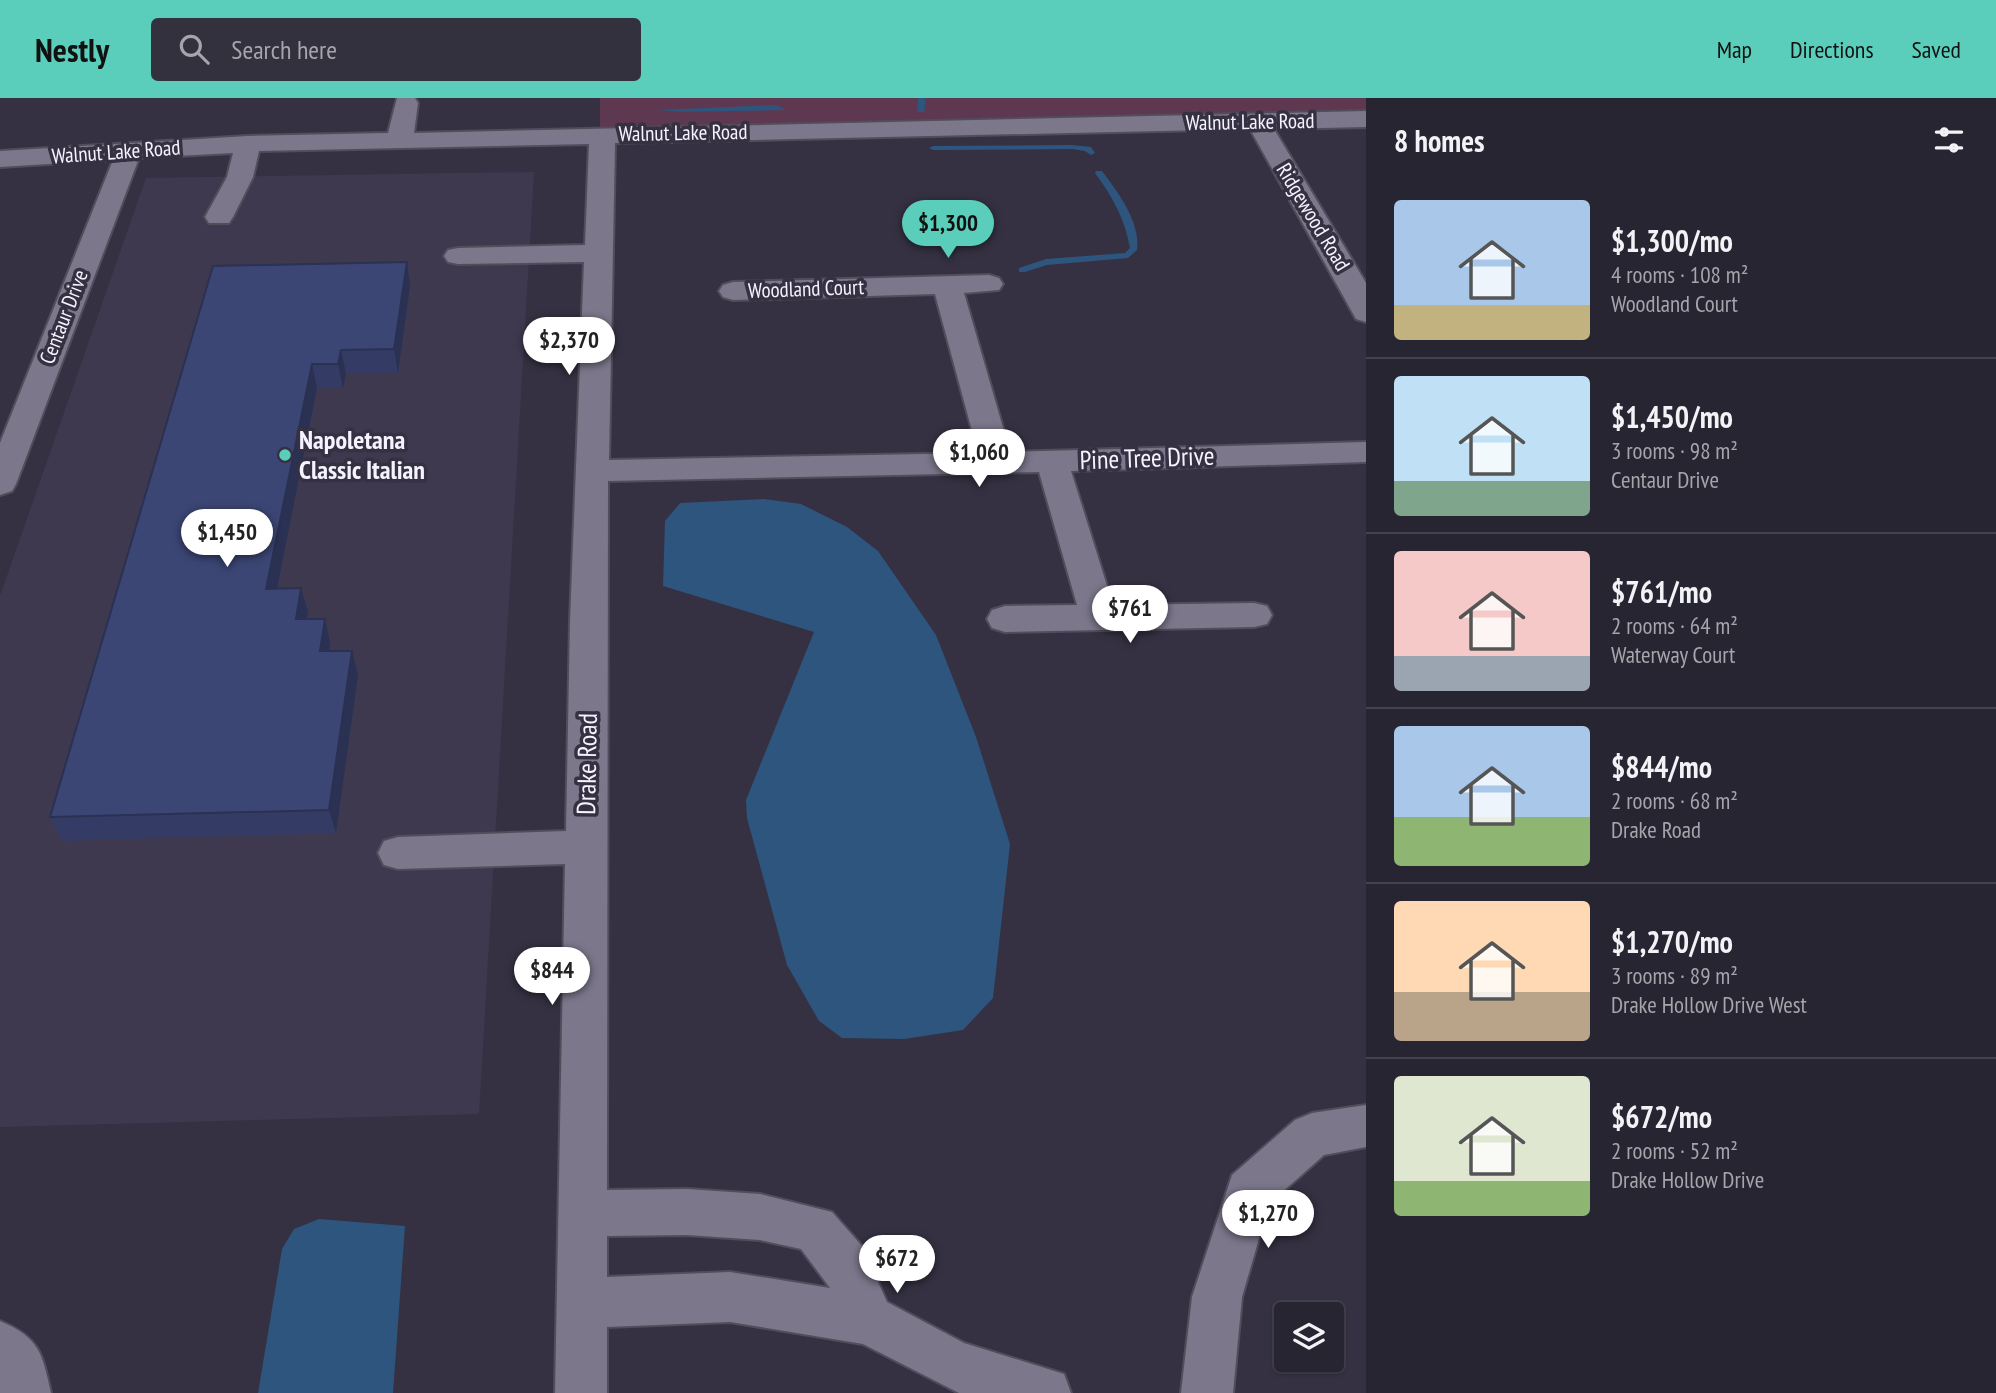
<!DOCTYPE html>
<html lang="en">
<head>
<meta charset="utf-8">
<style>
  :root { --surface:#282532; --page:#34313e; --text:#f1f3f6; --muted:#a5a5ac; --line:#44424d; --accent:#5bcebb }
  body { margin:0; font-family:"PT Sans Narrow",sans-serif; background:var(--page); color:var(--text); height:100vh; display:flex; flex-direction:column; font-size:26px; white-space:nowrap }
  * { box-sizing:border-box; margin:0 }
  p { font-size:23px; color:var(--muted) }
  .icon { flex:none; width:38px; height:38px; fill:none; stroke:currentColor; stroke-width:2; stroke-linecap:round; stroke-linejoin:round }
  .map { position:relative; flex:1; overflow:hidden }
  .side { display:flex; flex-direction:column; background:var(--surface); width:630px }
  .side>* { flex:none }
  .tools { position:absolute; left:1274px; top:1204px; display:grid; gap:14px }
  .tools a { display:grid; place-items:center; width:70px; height:70px; border-radius:7px; background:var(--surface); box-shadow:0 2px 5px #0004,0 0 0 2px var(--line); font-size:35px }
  .price { position:absolute; translate:-50% -60px; padding:0 16px; border-radius:24px; background:#fff; color:#222; font-size:23px; line-height:46px; filter:drop-shadow(0 2px 4px #0008) }
  .price::after { content:''; position:absolute; left:50%; top:42px; width:21px; height:16px; margin-left:-10px; background:inherit; clip-path:polygon(0 0,100% 0,50% 100%) }
  .price.current { background:var(--accent); color:#111 }
  ul { padding:0; list-style:none }
  li { display:flex; align-items:center; gap:21px; height:175px; padding:0 28px }
  li+li { border-top:2px solid var(--line) }
  li span { display:grid; place-items:center; flex:none; width:196px; height:140px; border-radius:7px; color:#555 }
  li>.icon { margin-inline-start:auto }
  span .icon { width:84px; height:84px; fill:#fffc; stroke-width:1 }
  li b { font-size:30px }
  h2 { display:flex; justify-content:space-between; align-items:center; height:84px; padding:0 28px; font-size:30px }
  header { display:flex; align-items:center; gap:42px; box-sizing:border-box; height:98px; padding:0 35px; background:var(--accent); color:#111 }
  header strong { font-size:33px }
  nav { display:flex; gap:38px; margin-inline-start:auto; font-size:24px }
  .search { width:490px; height:63px; background:var(--page); display:flex; align-items:center; gap:18px; box-sizing:border-box; padding:0 24px; border-radius:7px; color:var(--muted); font-size:26px }
  main { display:flex; flex:1; min-height:0 }
  .map>svg:first-child { display:block }
  .built { fill:#3f3950 }
  .green { fill:#5e3850 }
  .water { fill:#2d557d }
  .lines { fill:none; stroke-linecap:round; stroke-linejoin:round }
  .stream { fill:#2d557d; fill-rule:evenodd }
  .minor-casing { stroke:#514d5b; stroke-width:4 }
  .minor { fill:#7c778b; fill-rule:evenodd }
  .wall { fill:#343c65 }
  .shaded-wall { fill:#2a3152 }
  .building { fill:#3c4675; stroke:#2a3152; stroke-width:2 }
  .poi-dot { fill:#5bcebb; stroke:#353142; stroke-width:2.5 }
  .labels { text-anchor:middle; stroke-width:7; stroke-linejoin:round; paint-order:stroke }
  .far-street-label { font-size:21px; fill:#f5f3fe; stroke:#353142 }
  .poi-label { font-size:26px; font-weight:bold; fill:#f5f3fe; stroke:#353142; text-anchor:start }
  .street-label { font-size:26px; fill:#f5f3fe; stroke:#353142 }
</style>
</head>
<body>
<header>
<strong>Nestly</strong>
<div class="search"><svg class="icon" aria-label="search" viewBox="0 0 24 24"><circle cx="10" cy="10" r="6"/><path d="M15 15l6 6"/></svg>Search here</div>
<nav><a>Map</a><a>Directions</a><a>Saved</a></nav>
</header>
<main>
<div class="map">
<svg width="1366" height="1295" viewBox="0 0 1366 1295">
  <rect width="100%" height="100%" fill="#353142"/>
  <!-- built -->
  <path class="built" d="M534 74 479 1016 0 1029V498L146 80Z"/>
  <!-- green -->
  <path class="green" d="M600 0H1366V20L600 38Z"/>
  <!-- water -->
  <path class="water" d="M776 7 786 12 681 14 656 12Z
    M764 401 801 406 847 429 878 453 936 537 976 639 1010 746 993 900 963 932 904 941 842 940 819 923 787 867 747 720 746 702 814 534 663 488 665 423 680 405Z
    M319 1121 405 1128 393 1295H258L282 1151 294 1131Z"/>
  <g class="lines">
    <!-- stream -->
    <path class="stream" d="M918 0H926L924 15 917 13Z
      M1072 47 1091 49 1095 55 1091 57 1085 53 1072 51 933 52 929 50 933 48Z
      M1096 73H1102C1118 94 1141 125 1137 152L1128 160 1047 167 1025 174H1019V170L1046 161 1125 155 1130 150C1125 121 1112 98 1095 75Z"/>
    <!-- minor casing -->
    <g class="minor-casing">
      <path id="minor" d="M397 0H415L418 5 414 35 1366 13V29L1274 31 1366 185V224L1356 221 1250 31 615 45 609 362 978 355 935 196 733 202 723 199 719 193 723 187 733 184 989 177 999 180 1003 186 999 192 964 195 1010 354 1366 344V364L1071 373 1113 507 1254 505 1267 508 1272 517 1267 526 1254 529 1005 534 992 530 987 521 992 512 1005 508 1077 507 1039 374 608 383 607 1092 687 1091 760 1096 832 1114 862 1148 887 1204 964 1245 1064 1276 1071 1295H959L863 1246 730 1224 607 1229V1295H555L565 766 398 771 384 767 378 755 384 743 398 739 566 733 570 523 584 164 458 166 448 164 444 158 448 152 458 150 585 147 589 46 259 53 253 79 233 119 229 125H209L205 119 227 79 233 55 139 60 16 386 12 393 0 397V345L113 62 0 69V53L248 38 388 35ZM687 1137 760 1142 801 1151 830 1190 730 1174 607 1179V1138Z
        M1366 1007V1049L1324 1057 1269 1106 1242 1199 1233 1295H1181L1192 1199 1232 1077 1295 1022 1312 1015Z
        M0 1223C40 1240 42 1255 51 1295H0Z"/>
    </g>
    <!-- minor -->
    <use href="#minor" class="minor"/>
  </g>
  <!-- wall -->
  <path class="wall" d="M407 164 410 188 398 275 346 276 343 290H317L277 490H301L308 514 306 521H325L330 545 329 553 358 577 336 735 62 743 50 719 213 168Z"/>
  <!-- shaded-wall -->
  <path class="shaded-wall" d="M407 164 410 188 398 275 394 251Z
    M341 252 346 276 343 290 338 266Z
    M312 266 317 290 272 515 266 491Z
    M301 490 308 514 302 546 296 521Z
    M325 521 330 545 326 578 320 553Z
    M352 553 358 577 336 735 329 712Z"/>
  <!-- building -->
  <path class="building" d="M407 164 394 251 341 252 338 266H312L266 491 301 490 296 521H325L320 553H352L329 712 50 719 213 168Z"/>
  <!-- markers -->
  <circle class="poi-dot" cx="285" cy="357" r="7"/>
  <g class="labels">
    <!-- far-street labels -->
    <g class="far-street-label">
      <text transform="translate(1250 24) rotate(-1)" y="7">Walnut Lake Road</text>
      <text transform="translate(683 35) rotate(-1)" y="7">Walnut Lake Road</text>
      <text transform="translate(116 54) rotate(-4)" y="7">Walnut Lake Road</text>
      <text transform="translate(1313 119) rotate(59)" y="7">Ridgewood Road</text>
      <text transform="translate(806 191) rotate(-2)" y="7">Woodland Court</text>
      <text transform="translate(64 219) rotate(-69)" y="7">Centaur Drive</text>
    </g>
    <!-- poi labels -->
    <g class="poi-label">
      <text x="299" y="351">Napoletana<tspan x="299" dy="30">Classic Italian</tspan></text>
    </g>
    <!-- street labels -->
    <g class="street-label">
      <text transform="translate(1147 360) rotate(-2)" y="9">Pine Tree Drive</text>
      <text transform="translate(587 666) rotate(-89)" y="9">Drake Road</text>
    </g>
  </g>
</svg>
<div class="tools">
<a><svg class="icon" aria-label="layers" viewBox="0 0 24 24"><path d="M12 4l9 5-9 5-9-5zM3 14l9 5 9-5"/></svg></a>
</div>
<b class="price current" style="left:948px;top:162px">$1,300</b>
<b class="price" style="left:569px;top:279px">$2,370</b>
<b class="price" style="left:979px;top:391px">$1,060</b>
<b class="price" style="left:227px;top:471px">$1,450</b>
<b class="price" style="left:1130px;top:547px">$761</b>
<b class="price" style="left:552px;top:909px">$844</b>
<b class="price" style="left:1268px;top:1152px">$1,270</b>
<b class="price" style="left:897px;top:1197px">$672</b>
</div>
<section class="side">
<h2>8 homes<svg class="icon" aria-label="filters" viewBox="0 0 24 24"><path d="M4 7h16M4 17h16"/><circle cx="9" cy="7" r="2"/><circle cx="15" cy="17" r="2"/></svg></h2>
<ul>
<li><span style="background:linear-gradient(#a9c7e8 75%,#c2b280 0)"><svg class="icon" aria-label="home" viewBox="0 0 24 24"><path d="M3 11l9-7 9 7M6 9v11h12V9"/></svg></span><div><b>$1,300/mo</b><p>4 rooms · 108 m²</p><p>Woodland Court</p></div></li>
<li><span style="background:linear-gradient(#bfe0f5 75%,#7fa58c 0)"><svg class="icon" aria-label="home" viewBox="0 0 24 24"><path d="M3 11l9-7 9 7M6 9v11h12V9"/></svg></span><div><b>$1,450/mo</b><p>3 rooms · 98 m²</p><p>Centaur Drive</p></div></li>
<li><span style="background:linear-gradient(#f6c9c9 75%,#9aa5b1 0)"><svg class="icon" aria-label="home" viewBox="0 0 24 24"><path d="M3 11l9-7 9 7M6 9v11h12V9"/></svg></span><div><b>$761/mo</b><p>2 rooms · 64 m²</p><p>Waterway Court</p></div></li>
<li><span style="background:linear-gradient(#a9c7e8 65%,#8fb573 0)"><svg class="icon" aria-label="home" viewBox="0 0 24 24"><path d="M3 11l9-7 9 7M6 9v11h12V9"/></svg></span><div><b>$844/mo</b><p>2 rooms · 68 m²</p><p>Drake Road</p></div></li>
<li><span style="background:linear-gradient(#ffd9b3 65%,#b9a48a 0)"><svg class="icon" aria-label="home" viewBox="0 0 24 24"><path d="M3 11l9-7 9 7M6 9v11h12V9"/></svg></span><div><b>$1,270/mo</b><p>3 rooms · 89 m²</p><p>Drake Hollow Drive West</p></div></li>
<li><span style="background:linear-gradient(#dfe7d0 75%,#8fb573 0)"><svg class="icon" aria-label="home" viewBox="0 0 24 24"><path d="M3 11l9-7 9 7M6 9v11h12V9"/></svg></span><div><b>$672/mo</b><p>2 rooms · 52 m²</p><p>Drake Hollow Drive</p></div></li>
</ul>
</section>
</main>
</body>
</html>
